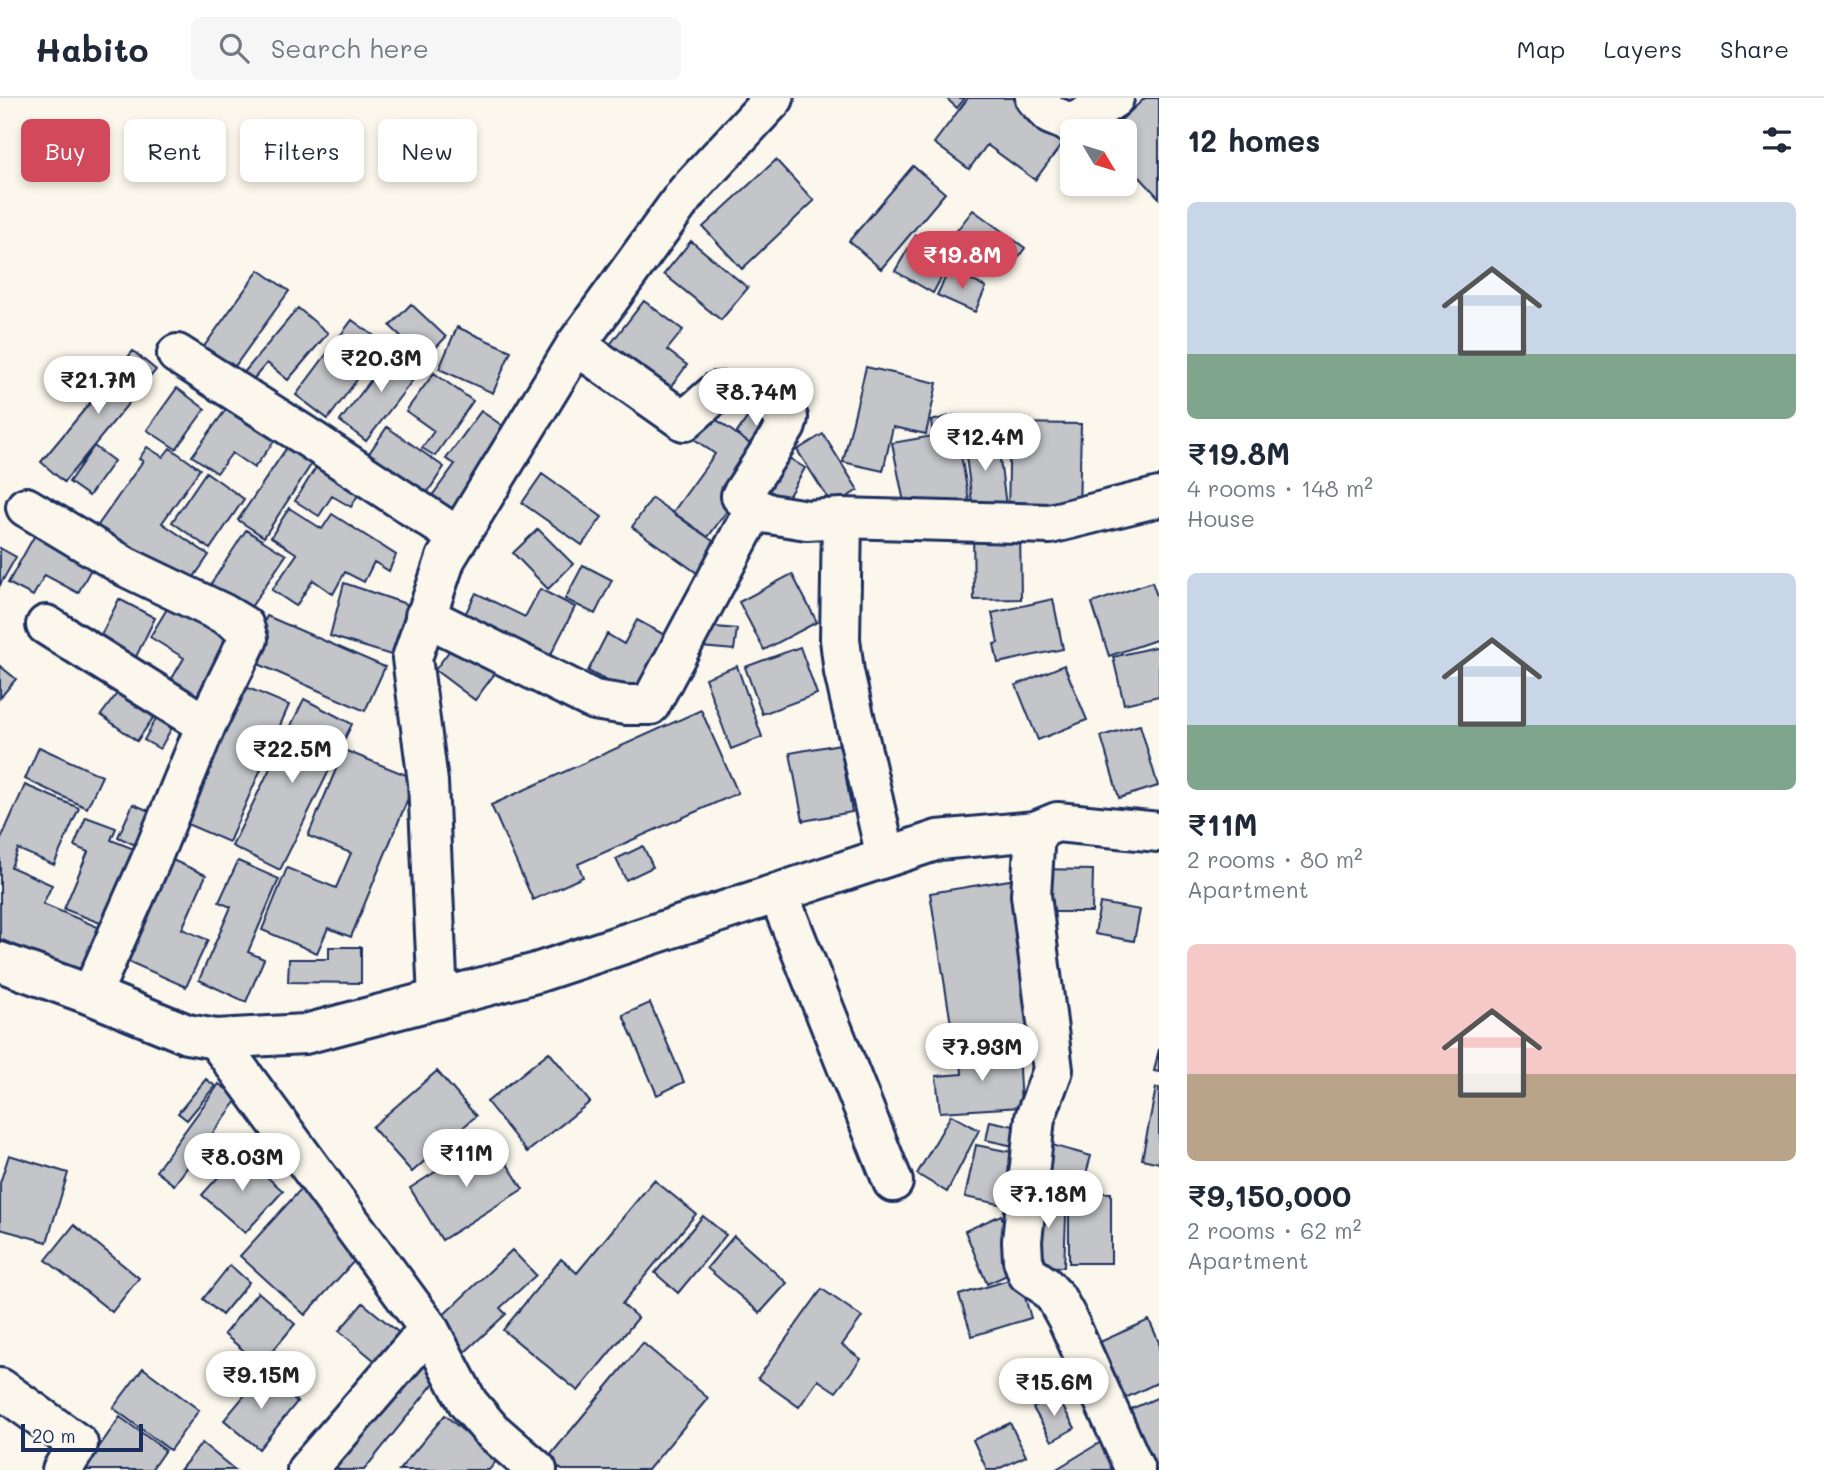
<!DOCTYPE html>
<html lang="en">
<head>
<meta charset="utf-8">
<style>
  :root { --surface:#fff; --page:#f6f6f7; --text:#1f2937; --muted:#747a83; --line:#e0e1e3; --accent:#d1495b }
  body { margin:0; font-family:Mali,sans-serif; background:var(--page); color:var(--text); height:100vh; display:flex; flex-direction:column; font-size:26px; white-space:nowrap }
  * { box-sizing:border-box; margin:0 }
  p { font-size:23px; color:var(--muted) }
  .icon { flex:none; width:38px; height:38px; fill:none; stroke:currentColor; stroke-width:2; stroke-linecap:round; stroke-linejoin:round }
  .map { position:relative; flex:1; overflow:hidden }
  .sheet { display:flex; flex-direction:column; background:var(--surface); width:665px }
  .sheet>* { flex:none }
  .banner { position:absolute; left:21px; top:21px; width:665px; height:63px; display:flex; gap:14px }
  .needle { width:46px; rotate:128deg }
  .tools { position:absolute; left:1060px; top:21px; display:grid; gap:14px }
  .tools a { display:grid; place-items:center; width:77px; height:77px; border-radius:10px; background:var(--surface); box-shadow:0 4px 10px #0003; font-size:35px }
  .scale { position:absolute; left:21px; bottom:18px; width:122px; box-sizing:border-box; padding-left:7px; border:4px solid #1b2f5e; border-top:0; font-size:19px; line-height:24px; white-space:nowrap; color:#1b2f5e; -webkit-text-stroke:5px #fbf7ec; paint-order:stroke }
  .price { position:absolute; translate:-50% -60px; padding:0 16px; border-radius:24px; background:#fff; color:#222; font-size:23px; line-height:46px; filter:drop-shadow(0 2px 4px #0008) }
  .price::after { content:''; position:absolute; left:50%; top:42px; width:21px; height:16px; margin-left:-10px; background:inherit; clip-path:polygon(0 0,100% 0,50% 100%) }
  .price.active { background:var(--accent); color:#fff }
  ul { padding:0; list-style:none }
  li { display:grid; align-content:center; gap:14px; height:371px; padding:0 28px }
  li span { display:grid; place-items:center; height:217px; border-radius:10px; color:#555 }
  li>.icon { margin-inline-start:auto }
  span .icon { width:126px; height:126px; fill:#fffc; stroke-width:1 }
  li b { font-size:30px }
  h2 { display:flex; justify-content:space-between; align-items:center; height:84px; padding:0 28px; font-size:30px }
  .tag { padding:0 24px; border-radius:10px; background:var(--surface); box-shadow:0 4px 10px #0003; font-size:24px; line-height:63px }
  .tag.active { background:var(--accent); color:#fff }
  header { display:flex; align-items:center; gap:42px; box-sizing:border-box; height:98px; padding:0 35px; background:var(--surface); border-bottom:2px solid var(--line) }
  header strong { font-size:33px }
  nav { display:flex; gap:38px; margin-inline-start:auto; font-size:24px }
  .search { width:490px; height:63px; background:var(--page); display:flex; align-items:center; gap:18px; box-sizing:border-box; padding:0 24px; border-radius:10px; color:var(--muted); font-size:26px }
  main { display:flex; flex:1; min-height:0 }
  .map>svg:first-child { display:block }
  .building { fill:#c3c5c9; stroke:#1b2f5e; stroke-width:2 }
  .lines { fill:none; stroke-linecap:round; stroke-linejoin:round }
  .street-casing { stroke:#1b2f5e; stroke-width:44 }
  .secondary-casing { stroke:#1b2f5e; stroke-width:44 }
  .street { stroke:#fbf7ec; stroke-width:38 }
  .secondary { stroke:#fbf7ec; stroke-width:38 }
</style>
</head>
<body>
<header>
<strong>Habito</strong>
<div class="search"><svg class="icon" aria-label="search" viewBox="0 0 24 24"><circle cx="10" cy="10" r="6"/><path d="M15 15l6 6"/></svg>Search here</div>
<nav><a>Map</a><a>Layers</a><a>Share</a></nav>
</header>
<main>
<div class="map">
<svg width="1159" height="1372" viewBox="0 0 1159 1372">
  <rect width="100%" height="100%" fill="#fbf7ec"/>
  <filter id="ink" filterUnits="userSpaceOnUse"><feTurbulence type="fractalNoise" baseFrequency=".0143" numOctaves="2"/><feDisplacementMap in="SourceGraphic" scale="14" xChannelSelector="R" yChannelSelector="G"/><feConvolveMatrix kernelMatrix="1 2 1 2 8 2 1 2 1" color-interpolation-filters="sRGB"/></filter>
  <g filter="url(#ink)">
    <!-- building -->
    <path class="building" d="M946 0H965L957 10Z
      M968 0H1017L1068 38 1035 82 987 47 969 71 934 45Z
      M1145 0H1159V100L1125 63V33H1109Z
      M776 62 814 103 742 171 703 129Z
      M913 68 945 95 881 171 849 143Z
      M973 112 1025 150 1003 180 950 141Z
      M916 137 953 158 933 195 895 173Z
      M691 143 748 190 721 222 664 176Z
      M259 172 289 193 225 282 195 261Z
      M949 172 986 189 975 214 937 197Z
      M644 203 683 232 667 252 687 267 664 298 605 253Z
      M411 206 446 239 425 261 390 228Z
      M298 210 328 235 288 282 267 265 244 292 236 284Z
      M352 222 384 245 328 321 296 297Z
      M457 229 511 253 493 295 439 271Z
      M396 249 422 270 366 343 340 323Z
      M133 253 156 272 64 384 41 364Z
      M866 269 937 285 926 336 893 329 883 373 843 364Z
      M434 275 473 303 435 358 422 350 434 333 406 313Z
      M177 290 205 311 176 351 147 332Z
      M235 299 282 333 254 370 232 355 217 375 192 358Z
      M754 310 776 325 758 351 736 336Z
      M481 313 513 335 450 423 426 406 455 366 446 361Z
      M707 315 753 348 750 381 708 439 673 414 715 356 690 338Z
      M954 317 970 408 907 419 892 345 933 338 931 323Z
      M1010 325 1081 326 1079 417 1008 415Z
      M387 329 444 369 420 406 361 367Z
      M996 331 1007 415 974 419 963 335Z
      M296 336 320 353 264 439 238 422Z
      M823 336 858 392 833 408 797 352Z
      M94 348 114 363 89 398 69 384Z
      M147 349 163 359 170 350 200 371 162 425 209 457 185 492 96 430 143 363 139 361Z
      M773 350 805 370 784 406 752 387Z
      M323 358 365 385 351 409 332 398 319 418 295 403Z
      M206 374 244 401 210 451 172 424Z
      M542 376 602 419 582 447 522 405Z
      M652 400 727 453 707 482 632 429Z
      M289 410 322 431 332 416 396 457 389 473 374 464 364 484 345 474 333 496 313 482 296 508 272 492 297 456 271 439Z
      M41 426 98 458 78 495 45 477 33 498 8 485Z
      M538 431 573 466 548 491 513 455Z
      M1020 431 1021 501 974 502 973 432Z
      M246 432 286 457 243 521 205 495Z
      M0 450 16 459 0 487Z
      M583 467 612 482 595 516 565 501Z
      M792 476 817 524 764 552 739 504Z
      M1152 484 1159 504V541L1109 558 1092 505Z
      M344 485 418 510 404 561 330 538Z
      M540 491 575 509 543 572 458 530 476 495 525 519Z
      M119 501 155 520 130 571 93 553Z
      M173 501 238 539 194 612 164 594 184 560 150 539Z
      M1053 501 1063 551 998 565 994 546 998 545 992 515Z
      M267 518 385 569 365 613 247 561Z
      M637 522 672 541 640 600 588 573 607 536 624 546Z
      M704 528 737 531 734 552 701 549Z
      M456 544 496 574 475 602 435 572Z
      M1159 548V598L1124 606 1113 559Z
      M800 549 817 596 762 616 745 569Z
      M1064 567 1087 622 1038 642 1016 587Z
      M0 568 16 581 0 600Z
      M737 568 762 639 731 651 705 580Z
      M234 584 289 607 229 744 173 720Z
      M125 585 160 610 137 643 101 617Z
      M304 601 352 626 280 772 232 748Z
      M701 612 738 695 578 766 583 779 533 802 491 707Z
      M159 615 175 624 160 651 144 642Z
      M1140 627 1158 688 1119 700 1101 638Z
      M840 646 852 714 803 723 790 655Z
      M39 649 102 678 87 710 25 681Z
      M344 652 416 681 351 839 328 830 317 855 262 832 287 770 336 790 351 755 308 738Z
      M25 687 79 710 54 767 18 751 11 769 52 787 43 806 112 835 92 881 0 841V743Z
      M133 706 161 718 146 752 118 739Z
      M86 719 116 730 111 742 144 755 113 830 64 811 88 754 74 748Z
      M643 748 653 769 626 782 616 761Z
      M159 756 206 777 182 831 208 842 186 889 114 857Z
      M238 763 279 781 248 854 264 861 246 904 199 882 231 809 219 804Z
      M1037 771 1093 772 1092 814H1036Z
      M1022 780 1047 936 955 951 930 795Z
      M1100 805 1140 812 1134 843 1095 836Z
      M329 849H361V885L288 884 289 861H329Z
      M650 905 684 984 657 997 623 917Z
      M1159 951V974L1154 973Z
      M1018 952 1021 1009 940 1014 936 978 962 976 961 957Z
      M549 954 590 1004 527 1054 487 1004Z
      M437 973 476 1018 412 1074 372 1029Z
      M206 981 215 988 187 1022 178 1015Z
      M219 986 239 1000 174 1087 156 1073Z
      M1156 990H1159V1065L1142 1061Z
      M951 1017 979 1032 947 1094 917 1076Z
      M990 1023 1023 1030 1018 1049 986 1042Z
      M490 1039 523 1091 442 1142 410 1090Z
      M1041 1044 1091 1058 1082 1090 1031 1078Z
      M976 1047 1026 1057 1014 1109 965 1099Z
      M240 1055 283 1093 245 1135 202 1097Z
      M9 1057 68 1075 47 1144 0 1131V1085Z
      M654 1082 696 1116 622 1206 638 1220 578 1293 503 1232 561 1161 577 1175Z
      M301 1091 366 1150 305 1217 240 1158Z
      M1035 1092 1067 1094 1064 1169 1026 1168Z
      M1069 1094 1111 1095V1165H1069Z
      M1001 1117 1023 1170 987 1186 965 1133Z
      M703 1118 726 1137 678 1195 655 1175Z
      M74 1127 139 1180 112 1214 46 1162Z
      M734 1138 787 1185 760 1215 707 1170Z
      M512 1152 536 1177 500 1210 506 1216 465 1254 436 1224Z
      M230 1167 249 1184 222 1217 203 1201Z
      M1019 1179 1031 1220 972 1238 959 1197Z
      M822 1191 862 1219 842 1247 861 1261 836 1294 818 1282 799 1309 758 1280Z
      M258 1194 295 1226 261 1267 224 1236Z
      M363 1205 410 1244 387 1273 339 1233Z
      M1149 1222 1159 1244V1284L1117 1304 1091 1248Z
      M643 1245 708 1300 648 1372H562L548 1360Z
      M412 1258 439 1279 364 1372H339L327 1362Z
      M143 1270 199 1312 170 1352 113 1310Z
      M263 1275 297 1304 259 1351 224 1322Z
      M1056 1297 1075 1330 1052 1343 1033 1310Z
      M1159 1299V1372H1144L1119 1316Z
      M445 1317 497 1362 489 1372H399Z
      M120 1319 165 1352 151 1372H83Z
      M1010 1325 1026 1358 996 1372H987L973 1342Z
      M1109 1339 1130 1372H1055Z
      M202 1345 235 1372H180Z"/>
    <g class="lines">
      <!-- street casing -->
      <g class="street-casing">
        <path id="street" d="M1035 0 1051 17 1068 24 1083 20 1114 0
          M576 247 684 323 717 294H751L783 314 788 320 786 328 741 398 755 410 770 416 807 422 842 420 1050 426 1159 399
          M177 256 307 339 458 439
          M26 409 126 469 224 516 244 528 248 541 206 627 150 764 91 897
          M842 420 840 541 844 574 886 759
          M425 518 594 602 626 607H650L755 410
          M46 527 206 627
          M1035 733 1031 797 1053 972 1035 1020 1022 1143 1023 1162 1028 1176 1045 1188 1056 1200 1067 1220 1135 1372
          M778 795 893 1084
          M438 901 428 684 412 560 446 460 576 247 687 94 774 0
          M216 941 429 1231 468 1305 491 1332 537 1372
          M0 1290 78 1346 62 1372
          M307 1372 429 1231"/>
      </g>
      <!-- secondary casing -->
      <g class="secondary-casing">
        <path id="secondary" d="M0 864 91 897 187 936 216 941 305 936 536 875 938 742 1035 733 1057 724 1159 734"/>
      </g>
      <!-- street -->
      <use href="#street" class="street"/>
      <!-- secondary -->
      <use href="#secondary" class="secondary"/>
    </g>
  </g>
</svg>
<div class="tools">
<a><svg class="needle" viewBox="-14 -14 28 28"><path d="M0-13l5 13h-10z" fill="#e53935"/><path d="M0 13l5-13h-10z" fill="#747a83"/></svg></a>
</div>
<div class="scale">20 m</div>
<b class="price active" style="left:962px;top:193px">₹19.8M</b>
<b class="price" style="left:381px;top:296px">₹20.3M</b>
<b class="price" style="left:98px;top:318px">₹21.7M</b>
<b class="price" style="left:756px;top:330px">₹8.74M</b>
<b class="price" style="left:985px;top:375px">₹12.4M</b>
<b class="price" style="left:292px;top:687px">₹22.5M</b>
<b class="price" style="left:982px;top:985px">₹7.93M</b>
<b class="price" style="left:466px;top:1091px">₹11M</b>
<b class="price" style="left:242px;top:1095px">₹8.03M</b>
<b class="price" style="left:1048px;top:1132px">₹7.18M</b>
<b class="price" style="left:261px;top:1313px">₹9.15M</b>
<b class="price" style="left:1054px;top:1320px">₹15.6M</b>
<div class="banner">
<a class="tag active">Buy</a>
<a class="tag">Rent</a>
<a class="tag">Filters</a>
<a class="tag">New</a>
</div>
</div>
<section class="sheet">
<h2>12 homes<svg class="icon" aria-label="filters" viewBox="0 0 24 24"><path d="M4 7h16M4 17h16"/><circle cx="9" cy="7" r="2"/><circle cx="15" cy="17" r="2"/></svg></h2>
<ul>
<li><span style="background:linear-gradient(#c9d6e8 70%,#7fa58c 0)"><svg class="icon" aria-label="home" viewBox="0 0 24 24"><path d="M3 11l9-7 9 7M6 9v11h12V9"/></svg></span><div><b>₹19.8M</b><p>4 rooms · 148 m²</p><p>House</p></div></li>
<li><span style="background:linear-gradient(#c9d6e8 70%,#7fa58c 0)"><svg class="icon" aria-label="home" viewBox="0 0 24 24"><path d="M3 11l9-7 9 7M6 9v11h12V9"/></svg></span><div><b>₹11M</b><p>2 rooms · 80 m²</p><p>Apartment</p></div></li>
<li><span style="background:linear-gradient(#f6c9c9 60%,#b9a48a 0)"><svg class="icon" aria-label="home" viewBox="0 0 24 24"><path d="M3 11l9-7 9 7M6 9v11h12V9"/></svg></span><div><b>₹9,150,000</b><p>2 rooms · 62 m²</p><p>Apartment</p></div></li>
</ul>
</section>
</main>
</body>
</html>
